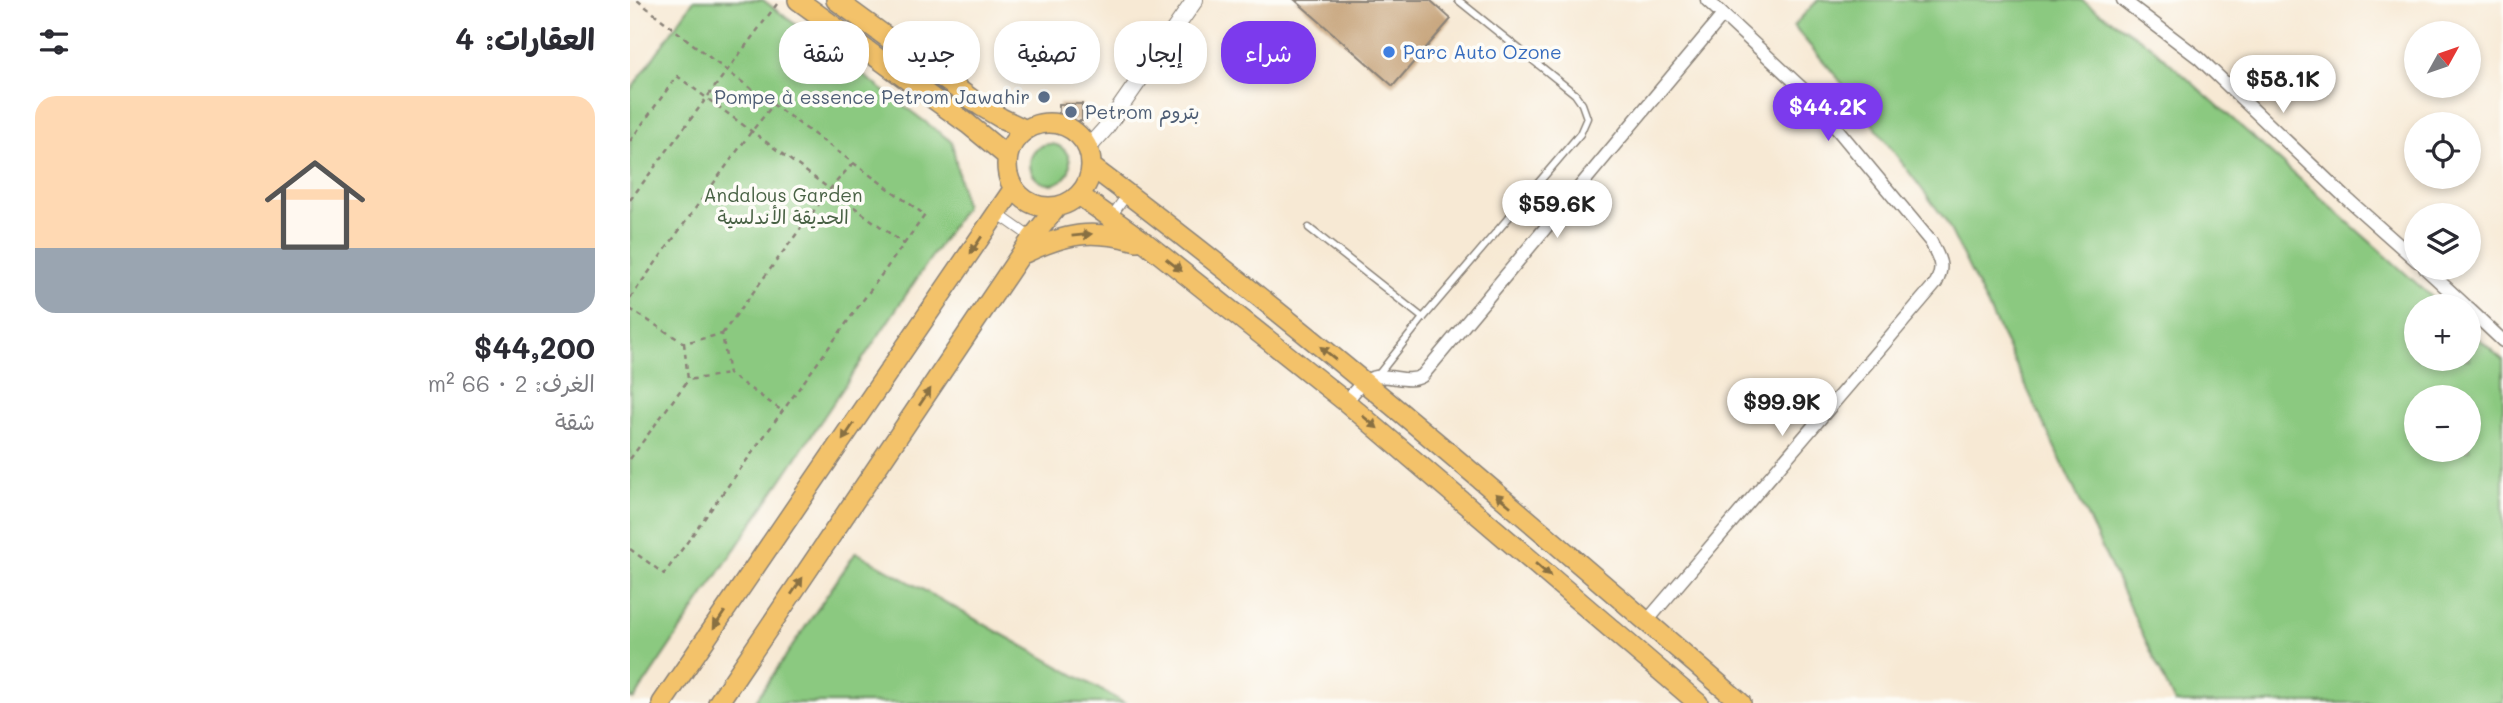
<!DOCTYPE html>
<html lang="ar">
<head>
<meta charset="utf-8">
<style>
  :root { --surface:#fff; --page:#f7f7f7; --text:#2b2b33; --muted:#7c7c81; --accent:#7c3aed }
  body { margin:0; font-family:Mali,"Playpen Sans Arabic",sans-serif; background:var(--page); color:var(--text); direction:rtl; height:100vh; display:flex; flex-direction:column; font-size:26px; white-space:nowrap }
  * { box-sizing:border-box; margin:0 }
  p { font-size:23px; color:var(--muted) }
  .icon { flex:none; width:38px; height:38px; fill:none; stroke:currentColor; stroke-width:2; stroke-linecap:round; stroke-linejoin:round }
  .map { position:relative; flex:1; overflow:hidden; direction:ltr }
  .details { display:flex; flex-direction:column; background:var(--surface); width:630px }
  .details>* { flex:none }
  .hud { position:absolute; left:21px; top:21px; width:665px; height:63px; direction:rtl; display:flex; gap:14px }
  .needle { width:46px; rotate:50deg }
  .tools { position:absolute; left:1774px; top:21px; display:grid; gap:14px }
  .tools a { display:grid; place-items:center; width:77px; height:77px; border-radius:50%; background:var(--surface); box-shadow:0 4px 10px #0003; font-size:35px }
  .price { position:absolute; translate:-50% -60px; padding:0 16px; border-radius:24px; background:#fff; color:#222; font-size:23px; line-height:46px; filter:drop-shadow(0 2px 4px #0008) }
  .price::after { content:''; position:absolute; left:50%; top:42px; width:21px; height:16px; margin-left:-10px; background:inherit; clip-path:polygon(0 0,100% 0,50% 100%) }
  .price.current { background:var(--accent); color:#fff }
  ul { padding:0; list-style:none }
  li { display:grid; align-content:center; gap:14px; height:371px; padding:0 35px }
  li span { display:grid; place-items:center; height:217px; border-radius:21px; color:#555 }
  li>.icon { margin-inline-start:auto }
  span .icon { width:126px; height:126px; fill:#fffc; stroke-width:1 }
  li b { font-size:30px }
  h2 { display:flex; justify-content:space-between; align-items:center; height:84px; padding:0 35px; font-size:30px }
  .chip { padding:0 24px; border-radius:28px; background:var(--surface); box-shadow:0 4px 10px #0003; font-size:24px; line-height:63px }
  .chip.current { background:var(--accent); color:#fff }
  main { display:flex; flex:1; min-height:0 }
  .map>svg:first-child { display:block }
  .green { fill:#8bc980; stroke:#54724e; stroke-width:2; fill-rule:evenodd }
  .building { fill:#c8a67e }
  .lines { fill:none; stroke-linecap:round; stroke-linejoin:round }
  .service-casing { stroke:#8a8278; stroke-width:9 }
  .pedestrian-casing { stroke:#8a8278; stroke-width:11 }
  .minor-casing { stroke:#8a8278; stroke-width:15 }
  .tertiary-casing { stroke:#8a8278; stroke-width:18 }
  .primary-casing { stroke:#8a8278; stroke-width:22 }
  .path { stroke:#8a8278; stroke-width:2.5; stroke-dasharray:5 5; stroke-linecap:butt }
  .service { stroke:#fff; stroke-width:6 }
  .pedestrian { stroke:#fff; stroke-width:9 }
  .minor { stroke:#fff; stroke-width:12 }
  .tertiary { stroke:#fff; stroke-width:16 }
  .primary { stroke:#f3c26a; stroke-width:19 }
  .oneway { fill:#886f43 }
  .shop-dot { fill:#3f7fe0; stroke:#fdfcf7; stroke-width:2.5 }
  .service-dot { fill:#5c6f8a; stroke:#fdfcf7; stroke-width:2.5 }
  .labels { text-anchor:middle; stroke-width:7; stroke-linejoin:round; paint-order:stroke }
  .shop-label { font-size:19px; fill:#366cbe; stroke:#fdfcf7; text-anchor:start }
  .service-label { font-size:19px; fill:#4e5e75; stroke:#fdfcf7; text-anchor:end }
  .park-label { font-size:19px; fill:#486144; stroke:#fdfcf7 }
</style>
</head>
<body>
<main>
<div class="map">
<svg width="1873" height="703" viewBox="0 0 1873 703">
  <rect width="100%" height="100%" fill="#fdfcf7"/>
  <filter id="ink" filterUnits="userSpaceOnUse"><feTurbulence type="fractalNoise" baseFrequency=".0143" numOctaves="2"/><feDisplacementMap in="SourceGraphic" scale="14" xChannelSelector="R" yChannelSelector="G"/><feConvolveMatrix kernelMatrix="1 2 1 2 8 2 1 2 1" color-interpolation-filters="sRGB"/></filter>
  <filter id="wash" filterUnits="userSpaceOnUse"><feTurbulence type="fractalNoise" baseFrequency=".00686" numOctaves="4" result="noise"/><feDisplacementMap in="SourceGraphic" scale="28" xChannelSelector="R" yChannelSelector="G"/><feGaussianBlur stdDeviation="1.57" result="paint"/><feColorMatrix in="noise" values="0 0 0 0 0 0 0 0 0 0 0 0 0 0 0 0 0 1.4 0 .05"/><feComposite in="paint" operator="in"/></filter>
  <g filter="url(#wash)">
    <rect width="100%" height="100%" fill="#f7e9d4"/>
    <!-- green -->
    <path class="green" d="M64 0H133L322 142 335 207 4 699 0 698V91Z
      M1188 0H1451L1521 46 1812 306H1787V359H1839V330L1873 360V703H1545L1377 346 1316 221 1207 77 1163 26ZM1787 397H1839V450H1787Z
      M400 164a20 20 0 1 1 40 0a20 20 0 1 1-40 0Z
      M226 552 494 703H124Z"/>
    <g id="blocks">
      <!-- building -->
      <path class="building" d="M665 0H800L821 19 763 86Z
        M429 104H452V121H429Z"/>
    </g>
  </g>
  <g filter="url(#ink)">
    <use href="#blocks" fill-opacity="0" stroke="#8a8278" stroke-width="2"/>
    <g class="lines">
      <!-- service casing -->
      <g class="service-casing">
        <path id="service" d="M679 228 793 318
          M748 375 793 318 950 134 957 118 952 104 945 94 828 0"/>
      </g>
      <!-- pedestrian casing -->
      <g class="pedestrian-casing">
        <path id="pedestrian" d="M368 214 402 238
          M481 217 498 193"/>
      </g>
      <!-- minor casing -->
      <g class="minor-casing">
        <path id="minor" d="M1493 0 1569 58 1715 197 1787 261
          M1795 268 1836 306
          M1839 309 1873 341
          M716 402C722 395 728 385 736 381 754 369 775 386 792 376L1093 15
          M1017 621 1306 283C1315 265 1309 259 1301 242L1178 94 1077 0"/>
      </g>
      <!-- tertiary casing -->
      <g class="tertiary-casing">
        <path id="tertiary" d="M458 148 475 129 565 0"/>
      </g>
      <!-- primary casing -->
      <g class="primary-casing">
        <path id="primary" d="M168 0 338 124 378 157
          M206 0 351 106 371 118 396 130
          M377 165a42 42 0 1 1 84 0a42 42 0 1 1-84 0Z
          M462 167C686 335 899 520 1111 703
          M449 195 516 243 716 402 1068 703
          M395 253C437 233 461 229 507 241
          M32 703 384 188
          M88 703 402 238 427 207"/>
      </g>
      <!-- path -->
      <path class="path" d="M0 141 47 76 274 244
        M0 200 150 0
        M0 298 121 132 143 105
        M0 309 54 343 92 334 99 374 151 410
        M92 334 200 189 223 163
        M54 343 58 380 98 374
        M0 459 58 380
        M0 549 34 574 295 215 97 71 7 0"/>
      <!-- service -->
      <use href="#service" class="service"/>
      <!-- pedestrian -->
      <use href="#pedestrian" class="pedestrian"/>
      <!-- minor -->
      <use href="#minor" class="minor"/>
      <!-- tertiary -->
      <use href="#tertiary" class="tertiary"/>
      <!-- primary -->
      <use href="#primary" class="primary"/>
    </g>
    <!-- one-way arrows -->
    <defs><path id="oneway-solid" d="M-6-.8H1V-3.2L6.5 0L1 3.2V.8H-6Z" transform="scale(1.75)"/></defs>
    <g class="oneway">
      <use href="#oneway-solid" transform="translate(452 235) rotate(-6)"/>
      <use href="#oneway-solid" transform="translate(346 245) rotate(124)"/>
      <use href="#oneway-solid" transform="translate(544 265) rotate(38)"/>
      <use href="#oneway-solid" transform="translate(698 353) rotate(-141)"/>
      <use href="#oneway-solid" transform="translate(295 397) rotate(-56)"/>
      <use href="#oneway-solid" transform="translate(740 422) rotate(40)"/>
      <use href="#oneway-solid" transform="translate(218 432) rotate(124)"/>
      <use href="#oneway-solid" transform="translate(873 500) rotate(-140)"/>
      <use href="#oneway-solid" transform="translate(913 570) rotate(41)"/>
      <use href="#oneway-solid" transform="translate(167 586) rotate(-56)"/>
      <use href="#oneway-solid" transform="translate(89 620) rotate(124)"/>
    </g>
  </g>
  <!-- markers -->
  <circle class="shop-dot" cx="759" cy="52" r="7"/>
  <g class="service-dot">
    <circle cx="414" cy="97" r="7"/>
    <circle cx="441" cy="112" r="7"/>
  </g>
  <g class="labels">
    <!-- shop labels -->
    <g class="shop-label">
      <text x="773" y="59">Parc Auto Ozone</text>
    </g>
    <!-- service labels -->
    <g class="service-label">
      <text x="400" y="104">Pompe à essence Petrom Jawahir</text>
      <text x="455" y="119" text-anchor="start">Petrom بتروم</text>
    </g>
    <!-- park labels -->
    <g class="park-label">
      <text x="153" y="202">Andalous Garden<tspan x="153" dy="22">الحديقة الأندلسية</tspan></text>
    </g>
  </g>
</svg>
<div class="tools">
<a><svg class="needle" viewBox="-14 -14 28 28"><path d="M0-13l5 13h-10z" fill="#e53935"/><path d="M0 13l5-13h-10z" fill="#7c7c81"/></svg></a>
<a><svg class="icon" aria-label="locate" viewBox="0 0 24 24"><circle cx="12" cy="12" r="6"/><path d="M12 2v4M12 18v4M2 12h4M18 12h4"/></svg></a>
<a><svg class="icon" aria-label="layers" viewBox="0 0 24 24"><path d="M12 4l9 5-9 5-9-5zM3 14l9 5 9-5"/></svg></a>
<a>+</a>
<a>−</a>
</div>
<b class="price" style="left:1653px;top:115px">$58.1K</b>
<b class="price current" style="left:1198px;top:143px">$44.2K</b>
<b class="price" style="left:927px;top:240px">$59.6K</b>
<b class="price" style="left:1152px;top:438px">$99.9K</b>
<div class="hud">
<a class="chip current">شراء</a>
<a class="chip">إيجار</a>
<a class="chip">تصفية</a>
<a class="chip">جديد</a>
<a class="chip">شقة</a>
</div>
</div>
<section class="details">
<h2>العقارات: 4<svg class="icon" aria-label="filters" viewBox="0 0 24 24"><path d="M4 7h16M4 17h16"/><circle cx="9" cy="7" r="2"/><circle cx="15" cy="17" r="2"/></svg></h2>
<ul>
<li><span style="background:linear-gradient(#ffd9b3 70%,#9aa5b1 0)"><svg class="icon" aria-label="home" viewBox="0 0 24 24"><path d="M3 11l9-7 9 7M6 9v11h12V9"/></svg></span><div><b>$44,200</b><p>الغرف: 2 · 66 m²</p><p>شقة</p></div></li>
</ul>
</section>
</main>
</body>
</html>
